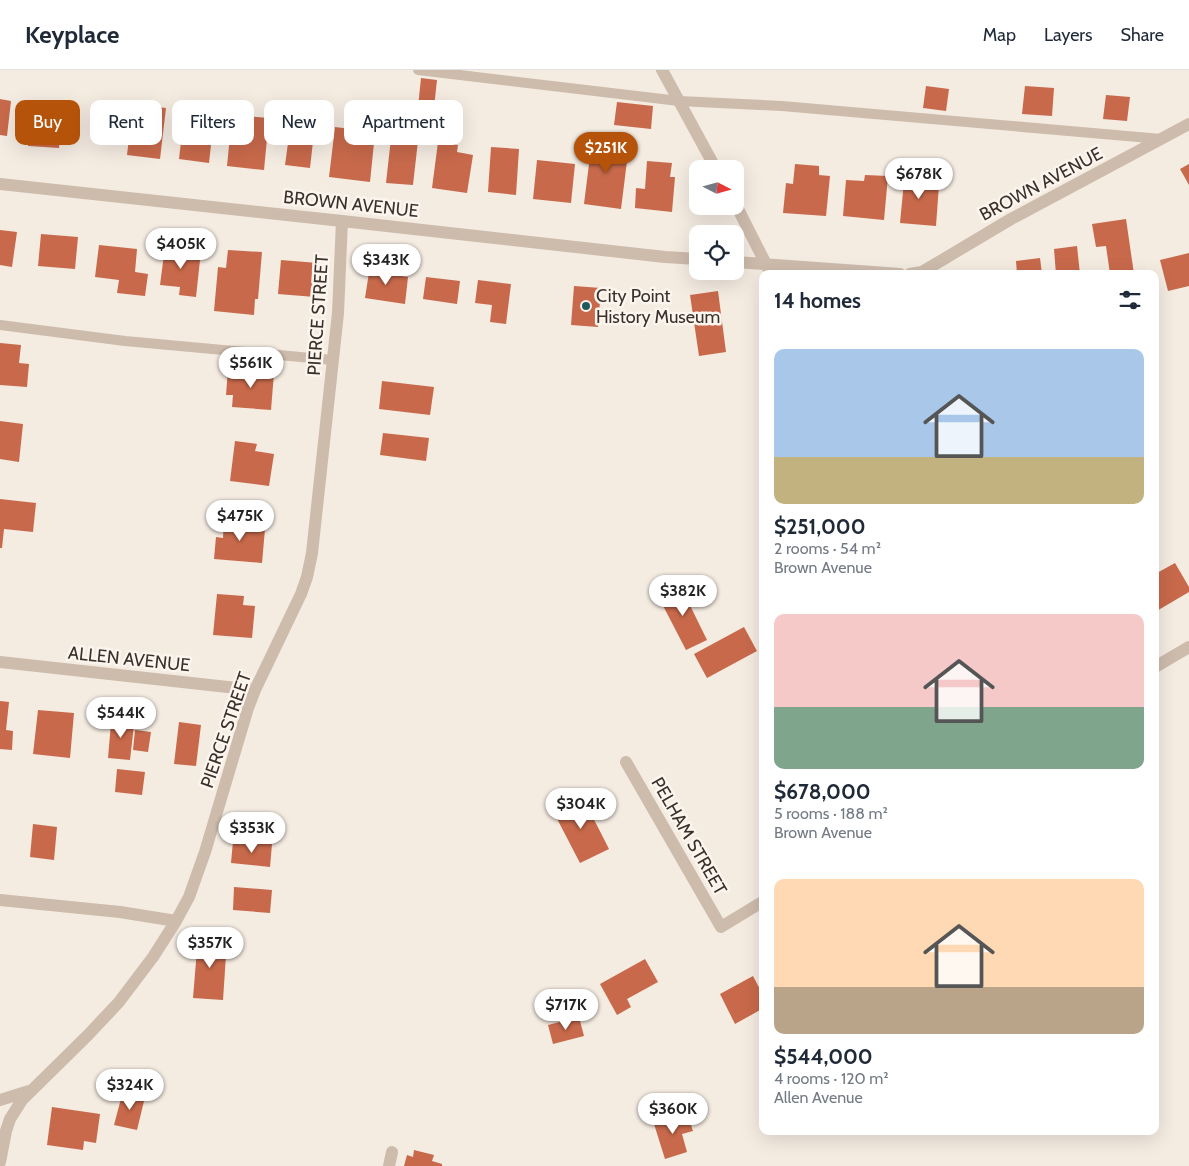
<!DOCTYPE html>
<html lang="en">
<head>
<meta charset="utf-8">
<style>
  :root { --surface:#fff; --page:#f6f6f7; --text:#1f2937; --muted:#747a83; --line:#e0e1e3; --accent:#b45309 }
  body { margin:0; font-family:Cabin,sans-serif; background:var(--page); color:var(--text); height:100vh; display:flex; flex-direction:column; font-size:19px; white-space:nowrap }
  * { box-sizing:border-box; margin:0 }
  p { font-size:16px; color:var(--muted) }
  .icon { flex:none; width:28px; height:28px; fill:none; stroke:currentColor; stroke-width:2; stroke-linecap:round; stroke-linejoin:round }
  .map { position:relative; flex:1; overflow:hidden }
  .side { position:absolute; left:759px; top:200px; width:400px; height:865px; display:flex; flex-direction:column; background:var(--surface); border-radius:10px; box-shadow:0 5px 20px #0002 }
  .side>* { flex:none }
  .top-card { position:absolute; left:15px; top:30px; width:475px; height:45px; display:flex; gap:10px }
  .needle { width:32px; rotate:96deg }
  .buttons { position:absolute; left:689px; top:90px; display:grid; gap:10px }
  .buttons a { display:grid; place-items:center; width:55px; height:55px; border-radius:10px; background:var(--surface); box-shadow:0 5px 20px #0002; font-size:25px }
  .price { position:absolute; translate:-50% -42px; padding:0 11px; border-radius:18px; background:#fff; color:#222; font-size:16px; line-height:32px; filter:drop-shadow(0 1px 2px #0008) }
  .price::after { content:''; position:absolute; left:50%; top:30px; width:15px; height:11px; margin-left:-8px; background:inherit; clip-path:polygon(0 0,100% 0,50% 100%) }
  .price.current { background:var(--accent); color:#fff }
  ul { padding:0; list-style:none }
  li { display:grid; align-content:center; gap:10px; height:265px; padding:0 15px }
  li span { display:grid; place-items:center; height:155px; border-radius:10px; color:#555 }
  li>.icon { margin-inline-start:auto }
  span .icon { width:90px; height:90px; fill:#fffc; stroke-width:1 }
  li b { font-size:21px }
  h2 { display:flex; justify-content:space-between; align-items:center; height:60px; padding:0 15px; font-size:21px }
  .chip { padding:0 18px; border-radius:10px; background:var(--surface); box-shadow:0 5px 20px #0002; font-size:18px; line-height:45px }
  .chip.current { background:var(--accent); color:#fff }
  header { display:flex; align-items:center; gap:30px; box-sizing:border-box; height:70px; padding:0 25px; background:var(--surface); border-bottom:1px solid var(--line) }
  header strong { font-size:24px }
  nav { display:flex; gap:28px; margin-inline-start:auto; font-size:18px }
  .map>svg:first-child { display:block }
  .building { fill:#c8694b }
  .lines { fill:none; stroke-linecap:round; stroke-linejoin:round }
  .service { stroke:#cdbbac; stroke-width:10 }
  .minor { stroke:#cdbbac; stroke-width:12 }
  .poi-dot { fill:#1f5a5e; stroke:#fbf5ee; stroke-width:2 }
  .labels { text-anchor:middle; stroke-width:5; stroke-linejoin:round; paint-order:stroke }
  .street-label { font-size:18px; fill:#3b302b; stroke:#fbf5ee }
  .poi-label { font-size:18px; fill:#3b302b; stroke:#fbf5ee; text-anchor:start }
</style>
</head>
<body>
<header>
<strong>Keyplace</strong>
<nav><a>Map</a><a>Layers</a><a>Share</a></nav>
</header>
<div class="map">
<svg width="1189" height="1096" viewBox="0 0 1189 1096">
  <rect width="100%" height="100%" fill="#f4ebe1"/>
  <!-- building -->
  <path class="building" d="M421 8 437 10 434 38 418 37Z
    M926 16 949 19 946 41 923 38Z
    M1025 16 1054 18 1052 46 1022 44Z
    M1106 25 1130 27 1127 51 1103 49Z
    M0 29 11 31 7 66 0 65Z
    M32 31 63 34 59 78 28 76Z
    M617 32 653 36 651 59 614 55Z
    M133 34 166 38 160 89 127 85Z
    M184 45 214 48 209 93 179 89Z
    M232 45 269 48 264 100 227 96Z
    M393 50 420 53 413 115 386 113Z
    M291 51 315 54 310 98 285 95Z
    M335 57 351 59 349 70 374 73 370 112 329 107Z
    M592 70 629 75 621 139 584 134Z
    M438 72 458 75 457 82 473 85 467 123 432 118Z
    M491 77 519 79 516 125 488 122Z
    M537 90 575 94 571 133 533 129Z
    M647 91 672 93 670 107H675L672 142 635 138 636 118 645 119Z
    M795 94 819 96V105L830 106 826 146 783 143 786 113 793 114Z
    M1189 94V115L1180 99Z
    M905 101 929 104 928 114 939 115 936 156 900 153Z
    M865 105 888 106 884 150 843 146 846 110 864 111Z
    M1126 149 1134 204H1110L1106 176 1096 177 1092 154Z
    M0 160 17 162 12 197 0 195Z
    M41 164 78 167 75 199 38 196Z
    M99 175 137 179 135 202 148 204 145 226 117 223 119 210 95 207Z
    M1077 176 1080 204H1056L1054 179Z
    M165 177 201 181 196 227 179 225 180 217 160 215Z
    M228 180 262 182 258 229H255L254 245 214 241 218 197 226 198Z
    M1189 183V216L1168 221 1160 190Z
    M1040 188 1042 204H1017L1016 191Z
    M281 190 318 193 315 227 278 224Z
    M370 196 395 200 394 205 408 207 405 234 365 228Z
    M426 207 460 211 457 234 423 229Z
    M478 210 511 214 506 254 490 252 492 235 475 233Z
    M574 216 601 218 598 257 571 255Z
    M718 221 726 282 699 286 690 225Z
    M0 273 21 275 19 293 29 294 27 317 0 315Z
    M228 299 274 303 271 340 232 337 233 325H226Z
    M382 311 434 317 430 345 379 339Z
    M0 351 23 354 19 392 0 389Z
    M383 363 429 368 426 391 380 385Z
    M235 371 257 374 255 381 274 384 269 416 230 411Z
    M0 429 36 433 33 462 4 459 2 478H0Z
    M224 448 249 450 248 458 265 459 262 493 214 489 216 467 223 468Z
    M1175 493 1189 517V522L1155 542V504Z
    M680 515 707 570 686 580 658 526Z
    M217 524 244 526 243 535 255 536 252 568 213 565Z
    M744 557 757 581 707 608 694 584Z
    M0 631 9 632 6 660 13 661 12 680 0 679Z
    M38 640 74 643 70 688 33 684Z
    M115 648 132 649 131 655H134L130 690 108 688 111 653H114Z
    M179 652 201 655 196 696 174 694Z
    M135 660 151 662 148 682 133 680Z
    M117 699 145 702 142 725 115 722Z
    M582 726 609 779 580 793 553 741Z
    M33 754 57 757 54 790 30 787Z
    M233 771 272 774 270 797 231 793Z
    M234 817 272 820 270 843 233 840Z
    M198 867 227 870 223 930 193 928Z
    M645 889 658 912 627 929 631 937 617 945 600 914Z
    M753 906 762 923V939L735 954 720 924Z
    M579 947 584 966 553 974 548 955Z
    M123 1021 145 1027 137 1060 114 1055Z
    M52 1037 100 1044 96 1073 84 1071 83 1080 47 1075Z
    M687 1043 693 1061 682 1064 687 1082 665 1089 654 1054Z
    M414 1080 434 1085 432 1091 442 1094V1096H404L407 1085 413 1087Z"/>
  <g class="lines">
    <!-- service -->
    <path class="service" d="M418 0 679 31 782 36 1161 69
      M0 255 125 271 333 290"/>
    <!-- minor -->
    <path class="minor" d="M662 0 716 99
      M0 114 342 151 665 187 698 189
      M735 133 771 204
      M735 192 900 204
      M910 204 922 202 1011 149 1189 54
      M0 592 255 620
      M1155 597 1189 577
      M626 692 721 857 762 832
      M0 830 120 842 176 851
      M0 1030 29 1021
      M0 1092 6 1061 10 1049 22 1030 88 965 119 932 153 887 176 851 189 827 205 782 248 638 255 620 301 524 307 507 312 483 338 243 342 151
      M389 1096 392 1082"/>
  </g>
  <!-- markers -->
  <circle class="poi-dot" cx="586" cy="236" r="5"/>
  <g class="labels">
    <!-- street labels -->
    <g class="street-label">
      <text transform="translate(1041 114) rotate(-28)" y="6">BROWN AVENUE</text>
      <text transform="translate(351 134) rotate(6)" y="6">BROWN AVENUE</text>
      <text transform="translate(318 245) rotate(-86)" y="6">PIERCE STREET</text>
      <text transform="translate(129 589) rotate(6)" y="6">ALLEN AVENUE</text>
      <text transform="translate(226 660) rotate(-71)" y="6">PIERCE STREET</text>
      <text transform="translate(689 766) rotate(60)" y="6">PELHAM STREET</text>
    </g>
    <!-- poi labels -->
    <g class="poi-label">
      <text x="596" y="232">City Point<tspan x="596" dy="21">History Museum</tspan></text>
    </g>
  </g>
</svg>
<div class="buttons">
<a><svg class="needle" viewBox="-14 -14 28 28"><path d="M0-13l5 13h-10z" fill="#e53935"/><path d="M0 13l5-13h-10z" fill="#747a83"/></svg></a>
<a><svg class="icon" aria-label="locate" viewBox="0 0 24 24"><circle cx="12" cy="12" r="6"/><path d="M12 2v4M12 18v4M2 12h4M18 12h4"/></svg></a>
</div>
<b class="price current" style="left:606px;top:104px">$251K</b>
<b class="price" style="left:919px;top:130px">$678K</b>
<b class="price" style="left:181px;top:200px">$405K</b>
<b class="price" style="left:386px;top:216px">$343K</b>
<b class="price" style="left:251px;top:319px">$561K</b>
<b class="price" style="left:240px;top:472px">$475K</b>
<b class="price" style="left:683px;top:547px">$382K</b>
<b class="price" style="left:121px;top:669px">$544K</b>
<b class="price" style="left:581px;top:760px">$304K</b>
<b class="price" style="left:252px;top:784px">$353K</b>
<b class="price" style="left:210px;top:899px">$357K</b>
<b class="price" style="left:566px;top:961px">$717K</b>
<b class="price" style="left:130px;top:1041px">$324K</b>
<b class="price" style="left:673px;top:1065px">$360K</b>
<div class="top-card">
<a class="chip current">Buy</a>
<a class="chip">Rent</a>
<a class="chip">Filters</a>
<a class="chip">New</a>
<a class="chip">Apartment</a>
</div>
<section class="side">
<h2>14 homes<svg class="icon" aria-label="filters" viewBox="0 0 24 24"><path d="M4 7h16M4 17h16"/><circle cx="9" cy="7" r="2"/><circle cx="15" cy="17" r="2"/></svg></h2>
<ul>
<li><span style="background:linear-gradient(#a9c7e8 70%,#c2b280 0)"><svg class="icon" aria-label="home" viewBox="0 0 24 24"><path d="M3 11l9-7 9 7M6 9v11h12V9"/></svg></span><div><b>$251,000</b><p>2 rooms · 54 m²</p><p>Brown Avenue</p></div></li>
<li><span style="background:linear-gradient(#f6c9c9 60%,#7fa58c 0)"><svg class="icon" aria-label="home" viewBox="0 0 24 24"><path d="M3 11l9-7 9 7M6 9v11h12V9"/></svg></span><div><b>$678,000</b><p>5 rooms · 188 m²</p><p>Brown Avenue</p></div></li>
<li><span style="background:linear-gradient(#ffd9b3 70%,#b9a48a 0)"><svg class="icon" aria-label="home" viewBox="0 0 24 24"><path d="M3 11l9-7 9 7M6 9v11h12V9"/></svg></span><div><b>$544,000</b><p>4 rooms · 120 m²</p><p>Allen Avenue</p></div></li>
</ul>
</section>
</div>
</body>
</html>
